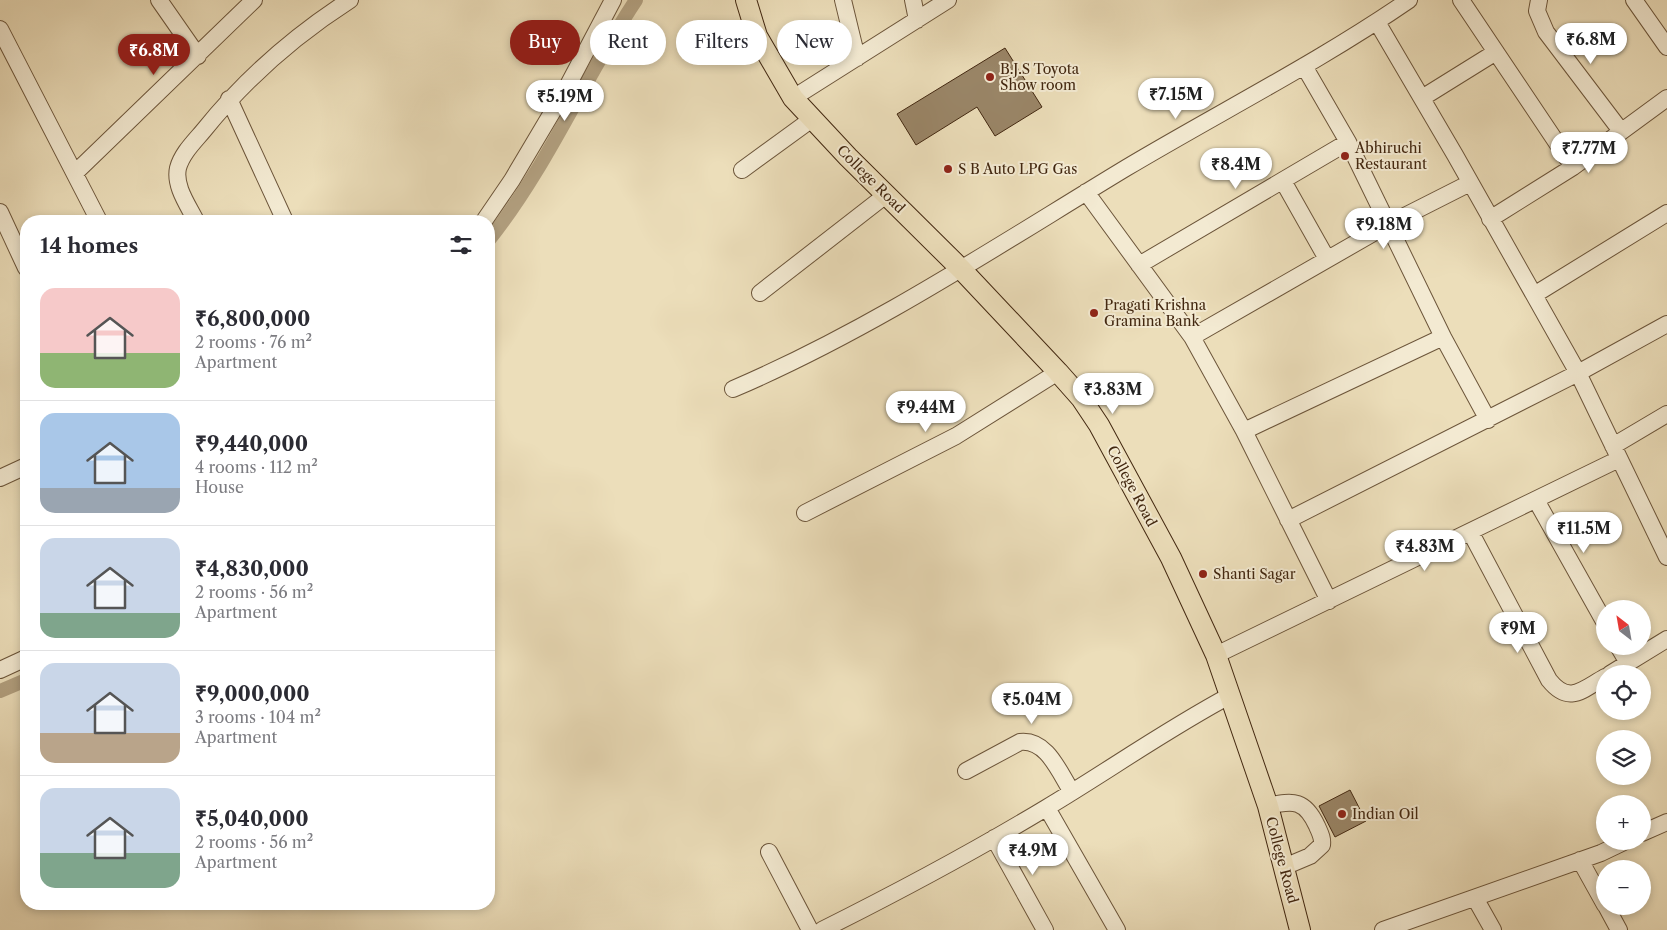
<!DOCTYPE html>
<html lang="en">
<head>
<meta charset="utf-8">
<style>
  :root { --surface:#fff; --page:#f2f2f3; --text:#2b2b33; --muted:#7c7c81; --line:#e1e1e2; --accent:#8f2418 }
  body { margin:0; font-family:"Libre Caslon Text",serif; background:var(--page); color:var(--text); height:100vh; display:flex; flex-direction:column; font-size:19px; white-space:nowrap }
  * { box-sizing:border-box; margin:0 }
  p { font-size:16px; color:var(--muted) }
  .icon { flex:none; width:28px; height:28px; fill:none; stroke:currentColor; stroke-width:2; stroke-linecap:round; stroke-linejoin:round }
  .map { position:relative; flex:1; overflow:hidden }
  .sheet { position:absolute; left:20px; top:215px; width:475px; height:695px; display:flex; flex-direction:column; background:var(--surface); border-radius:20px; box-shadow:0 2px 8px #0003 }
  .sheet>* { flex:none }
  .hud { position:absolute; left:510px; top:20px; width:475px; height:45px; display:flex; gap:10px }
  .needle { width:32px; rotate:329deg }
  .controls { position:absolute; left:1596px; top:600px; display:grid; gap:10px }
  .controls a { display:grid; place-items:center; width:55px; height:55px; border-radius:50%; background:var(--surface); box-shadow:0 2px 8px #0003; font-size:25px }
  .price { position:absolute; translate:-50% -42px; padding:0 11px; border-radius:18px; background:#fff; color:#222; font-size:16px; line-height:32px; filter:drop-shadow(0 1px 2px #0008) }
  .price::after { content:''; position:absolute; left:50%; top:30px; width:15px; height:11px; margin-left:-8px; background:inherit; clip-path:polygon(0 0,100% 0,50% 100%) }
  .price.active { background:var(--accent); color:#fff }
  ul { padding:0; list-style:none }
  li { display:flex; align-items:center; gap:15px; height:125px; padding:0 20px }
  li+li { border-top:1px solid var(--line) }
  li span { display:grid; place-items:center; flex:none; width:140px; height:100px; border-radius:15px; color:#555 }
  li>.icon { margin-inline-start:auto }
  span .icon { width:60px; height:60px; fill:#fffc; stroke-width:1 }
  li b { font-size:21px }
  h2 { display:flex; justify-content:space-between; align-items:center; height:60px; padding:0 20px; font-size:21px }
  .chip { padding:0 18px; border-radius:22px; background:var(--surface); box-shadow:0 2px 8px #0003; font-size:18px; line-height:45px }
  .chip.active { background:var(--accent); color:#fff }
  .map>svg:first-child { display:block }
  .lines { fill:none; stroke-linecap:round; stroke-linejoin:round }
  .canal { stroke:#b2a080; stroke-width:14 }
  .building { fill:#9a8668; stroke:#422710 }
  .minor-casing { stroke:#6c553a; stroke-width:18 }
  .major-casing { stroke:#422710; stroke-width:22 }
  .minor { stroke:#f3ead2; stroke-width:16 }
  .major { stroke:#ecdeba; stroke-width:20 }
  .poi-dot { fill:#8f2418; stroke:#f3ead2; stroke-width:2 }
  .labels { text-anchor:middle; stroke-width:4; stroke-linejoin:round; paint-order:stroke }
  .poi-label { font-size:14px; fill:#422710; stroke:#f3ead2; text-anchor:start }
  .street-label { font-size:14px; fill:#422710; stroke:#f3ead2 }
</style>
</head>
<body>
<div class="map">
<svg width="1667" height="930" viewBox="0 0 1667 930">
  <rect width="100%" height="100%" fill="#ecdeba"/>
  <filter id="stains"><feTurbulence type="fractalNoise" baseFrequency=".004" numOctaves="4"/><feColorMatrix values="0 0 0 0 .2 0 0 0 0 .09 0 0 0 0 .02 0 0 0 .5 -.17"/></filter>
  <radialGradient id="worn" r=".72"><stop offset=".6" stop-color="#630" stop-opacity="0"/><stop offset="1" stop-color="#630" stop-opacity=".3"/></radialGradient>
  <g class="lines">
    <!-- canal -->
    <path class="canal" d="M489 240C548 166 584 78 636 0
      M0 691 26 680"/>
  </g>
  <!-- building -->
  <path class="building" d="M1005 48 1042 107 995 136 977 107 916 145 897 114Z
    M1350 790 1366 821 1335 837 1319 806Z"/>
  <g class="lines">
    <!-- minor casing -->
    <g class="minor-casing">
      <path id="minor" d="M159 0 198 56
        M843 0 857 58
        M913 0 917 20
        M1461 0 1573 167
        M1539 0 1537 11 1546 32 1621 131
        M1634 0 1667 47
        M1377 22 1455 155 1578 373 1667 557
        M0 29 99 221
        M1304 66 1348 142 1443 337 1488 420
        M793 98 948 0
        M1422 98 1496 52
        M229 99 285 221
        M742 170 812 119
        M75 173 254 0
        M1283 181 1327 259
        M1086 192 1192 337 1244 431 1329 601
        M0 212 26 268
        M1490 219 1573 167 1667 98
        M196 221C188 205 174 186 178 168 182 153 195 141 204 130 246 78 294 36 350 0
        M484 221 512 180 566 89 613 0
        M1139 265 1348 142
        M760 293 886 195
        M1534 295 1667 213
        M1192 337 1389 224 1470 183
        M733 389C871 330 997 246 1126 168 1220 112 1319 62 1409 0
        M1244 431 1443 337
        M1613 446 1667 414
        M0 478 26 466
        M1536 500 1605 623
        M805 513 956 436 1058 372
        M1288 520 1578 373 1667 324
        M1471 533 1549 680C1569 705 1582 690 1605 677
        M1618 646 1628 663
        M1216 655 1619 459
        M0 670 26 658
        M1610 674 1667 639
        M966 771 1020 742C1047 739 1059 772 1072 792
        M1268 806C1294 800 1305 800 1317 826 1320 833 1323 838 1322 845L1310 856 1284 867
        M1047 808 1117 930
        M1642 833 1667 822
        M994 838 1045 930
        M769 852 810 930
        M1580 860 1605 905
        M1475 898 1493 930
        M1606 906 1619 930
        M822 930C898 892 973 852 1046 808 1108 771 1167 729 1231 695
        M1383 930 1601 853 1626 841"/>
    </g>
    <!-- major casing -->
    <g class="major-casing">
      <path id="major" d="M746 0 757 36 793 98 848 157 962 270 1058 372 1081 398 1099 425 1171 558 1216 655 1268 806 1300 930"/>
    </g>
    <!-- minor -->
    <use href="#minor" class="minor"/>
    <!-- major -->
    <use href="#major" class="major"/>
  </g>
  <!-- markers -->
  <g class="poi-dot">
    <circle cx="990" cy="77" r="5"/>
    <circle cx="1345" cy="156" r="5"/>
    <circle cx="948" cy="169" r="5"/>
    <circle cx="1094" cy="313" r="5"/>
    <circle cx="1203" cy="574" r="5"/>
    <circle cx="1342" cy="814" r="5"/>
  </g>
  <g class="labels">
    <!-- poi labels -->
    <g class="poi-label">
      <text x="1000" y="74">B.J.S Toyota<tspan x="1000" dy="16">Show room</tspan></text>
      <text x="1355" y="153">Abhiruchi<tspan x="1355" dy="16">Restaurant</tspan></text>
      <text x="958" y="174">S B Auto LPG Gas</text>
      <text x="1104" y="310">Pragati Krishna<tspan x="1104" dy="16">Gramina Bank</tspan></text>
      <text x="1213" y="579">Shanti Sagar</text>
      <text x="1352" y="819">Indian Oil</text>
    </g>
    <!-- street labels -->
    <g class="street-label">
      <text transform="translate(871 179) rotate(45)" y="5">College Road</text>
      <text transform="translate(1132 486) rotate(62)" y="5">College Road</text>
      <text transform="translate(1282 860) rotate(75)" y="5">College Road</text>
    </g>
  </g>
  <rect width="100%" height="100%" filter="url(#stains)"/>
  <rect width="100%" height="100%" fill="url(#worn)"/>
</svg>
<div class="controls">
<a><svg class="needle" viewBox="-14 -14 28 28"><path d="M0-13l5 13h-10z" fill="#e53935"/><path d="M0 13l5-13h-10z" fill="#7c7c81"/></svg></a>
<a><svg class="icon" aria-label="locate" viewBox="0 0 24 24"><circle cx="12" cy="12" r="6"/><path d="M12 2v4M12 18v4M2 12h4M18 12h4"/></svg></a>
<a><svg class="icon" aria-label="layers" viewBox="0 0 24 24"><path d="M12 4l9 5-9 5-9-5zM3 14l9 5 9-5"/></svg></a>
<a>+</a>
<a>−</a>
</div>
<b class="price" style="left:1591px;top:65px">₹6.8M</b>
<b class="price active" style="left:154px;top:76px">₹6.8M</b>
<b class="price" style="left:1176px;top:120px">₹7.15M</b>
<b class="price" style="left:565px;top:122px">₹5.19M</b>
<b class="price" style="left:1589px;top:174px">₹7.77M</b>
<b class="price" style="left:1236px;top:190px">₹8.4M</b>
<b class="price" style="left:1384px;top:250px">₹9.18M</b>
<b class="price" style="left:1113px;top:415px">₹3.83M</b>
<b class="price" style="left:926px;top:433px">₹9.44M</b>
<b class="price" style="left:1584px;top:554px">₹11.5M</b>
<b class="price" style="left:1425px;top:572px">₹4.83M</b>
<b class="price" style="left:1518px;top:654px">₹9M</b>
<b class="price" style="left:1032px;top:725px">₹5.04M</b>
<b class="price" style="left:1033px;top:876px">₹4.9M</b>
<div class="hud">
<a class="chip active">Buy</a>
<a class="chip">Rent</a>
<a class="chip">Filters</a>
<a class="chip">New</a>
</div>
<section class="sheet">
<h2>14 homes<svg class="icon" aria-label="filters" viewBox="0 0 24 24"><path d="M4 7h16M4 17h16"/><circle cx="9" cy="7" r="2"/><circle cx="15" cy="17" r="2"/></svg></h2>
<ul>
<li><span style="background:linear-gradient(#f6c9c9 65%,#8fb573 0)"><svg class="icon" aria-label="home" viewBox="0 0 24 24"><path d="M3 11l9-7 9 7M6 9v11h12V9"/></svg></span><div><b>₹6,800,000</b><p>2 rooms · 76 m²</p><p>Apartment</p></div></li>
<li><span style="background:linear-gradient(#a9c7e8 75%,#9aa5b1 0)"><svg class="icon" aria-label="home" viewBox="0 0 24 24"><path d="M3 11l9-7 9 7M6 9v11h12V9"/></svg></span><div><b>₹9,440,000</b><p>4 rooms · 112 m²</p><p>House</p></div></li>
<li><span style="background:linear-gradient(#c9d6e8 75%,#7fa58c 0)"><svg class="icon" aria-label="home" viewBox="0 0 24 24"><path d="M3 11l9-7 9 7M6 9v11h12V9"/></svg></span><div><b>₹4,830,000</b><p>2 rooms · 56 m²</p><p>Apartment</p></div></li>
<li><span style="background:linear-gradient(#c9d6e8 70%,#b9a48a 0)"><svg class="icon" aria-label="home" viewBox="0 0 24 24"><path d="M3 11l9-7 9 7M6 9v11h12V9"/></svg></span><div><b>₹9,000,000</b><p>3 rooms · 104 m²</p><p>Apartment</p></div></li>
<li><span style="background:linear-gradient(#c9d6e8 65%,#7fa58c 0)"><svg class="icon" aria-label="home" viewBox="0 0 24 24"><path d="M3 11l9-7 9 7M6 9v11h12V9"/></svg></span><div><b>₹5,040,000</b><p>2 rooms · 56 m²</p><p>Apartment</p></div></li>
</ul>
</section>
</div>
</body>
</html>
